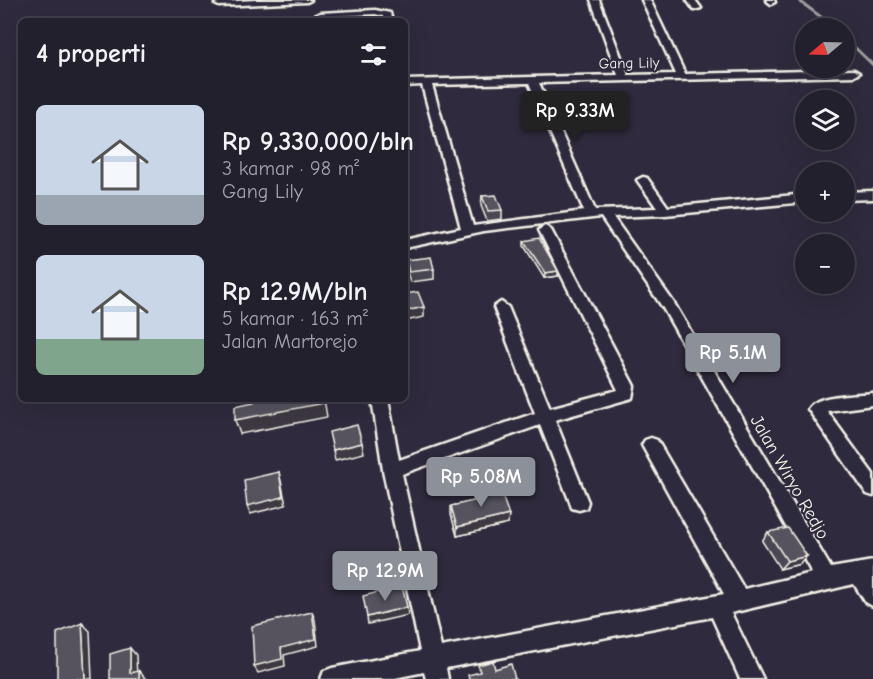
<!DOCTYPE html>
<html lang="id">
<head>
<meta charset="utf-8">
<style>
  :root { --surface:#23202e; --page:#2b2836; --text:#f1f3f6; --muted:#a3a3aa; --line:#403e4a; --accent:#8c9099 }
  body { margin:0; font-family:"Comic Neue",sans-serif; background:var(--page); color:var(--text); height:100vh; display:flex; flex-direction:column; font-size:22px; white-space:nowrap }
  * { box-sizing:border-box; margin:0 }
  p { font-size:20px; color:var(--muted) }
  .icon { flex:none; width:33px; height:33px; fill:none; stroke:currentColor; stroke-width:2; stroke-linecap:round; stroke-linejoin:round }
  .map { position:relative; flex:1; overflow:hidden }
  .sheet { position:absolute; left:18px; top:18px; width:390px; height:384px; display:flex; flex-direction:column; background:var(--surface); border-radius:9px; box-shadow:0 6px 24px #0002,0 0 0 2px var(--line) }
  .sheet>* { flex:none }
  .needle { width:39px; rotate:251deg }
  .fabs { position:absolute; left:795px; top:18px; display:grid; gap:12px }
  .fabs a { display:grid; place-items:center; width:60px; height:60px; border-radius:50%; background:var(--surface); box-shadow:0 6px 24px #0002,0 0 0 2px var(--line); font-size:30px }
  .price { position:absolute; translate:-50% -51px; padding:0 14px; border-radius:6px; background:var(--accent); color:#fff; font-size:20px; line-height:39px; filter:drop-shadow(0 2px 3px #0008) }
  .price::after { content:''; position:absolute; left:50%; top:36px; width:18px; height:14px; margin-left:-9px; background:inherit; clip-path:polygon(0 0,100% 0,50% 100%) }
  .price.active { background:#222; color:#fff }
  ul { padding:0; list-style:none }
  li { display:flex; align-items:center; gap:18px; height:150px; padding:0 18px }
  li span { display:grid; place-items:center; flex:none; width:168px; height:120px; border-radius:9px; color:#555 }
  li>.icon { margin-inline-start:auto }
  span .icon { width:72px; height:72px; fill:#fffc; stroke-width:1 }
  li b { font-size:26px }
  h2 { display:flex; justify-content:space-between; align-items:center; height:72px; padding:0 18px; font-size:26px }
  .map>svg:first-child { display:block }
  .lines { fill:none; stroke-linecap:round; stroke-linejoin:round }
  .stream { stroke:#a19ea0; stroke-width:3 }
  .street-casing { stroke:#f4f1e8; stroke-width:5 }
  .street { fill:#2f2a3d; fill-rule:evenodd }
  .wall { fill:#4a4752; stroke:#f4f1e8; stroke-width:1.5 }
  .shaded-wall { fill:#3c3942; stroke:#f4f1e8; stroke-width:1.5 }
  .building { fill:#56525f; stroke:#f4f1e8; stroke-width:1.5 }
  .labels { text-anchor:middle; stroke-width:4.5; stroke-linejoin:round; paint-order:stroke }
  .far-street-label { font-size:15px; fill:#f4f1e8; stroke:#2f2a3d }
  .street-label { font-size:18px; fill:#f4f1e8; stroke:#2f2a3d }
</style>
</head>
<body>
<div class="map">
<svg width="873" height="679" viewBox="0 0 873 679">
  <rect width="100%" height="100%" fill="#2f2a3d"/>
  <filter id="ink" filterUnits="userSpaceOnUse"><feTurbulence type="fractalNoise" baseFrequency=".0167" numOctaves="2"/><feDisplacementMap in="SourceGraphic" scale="12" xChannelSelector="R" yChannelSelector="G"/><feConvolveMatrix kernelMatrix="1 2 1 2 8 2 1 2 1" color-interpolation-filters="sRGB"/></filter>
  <g filter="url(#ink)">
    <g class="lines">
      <!-- stream -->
      <path class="stream" d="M798 0 836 28
        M844 37 873 65"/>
      <!-- street casing -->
      <g class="street-casing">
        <path id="street" d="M256 0H311L307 2 219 6 215 4 219 2Z
          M591 0H599L628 75 676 74 642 0H650L685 74 854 70 859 73 854 76 539 83 595 210 657 208 637 180 643 177 647 178 668 207 806 194V202L665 215 613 217 674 303 831 568 873 561V606L866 603 854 584 731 613 763 679H740L712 617 446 668 448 679H426L424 672 390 679H321L324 671 332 668 420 651 383 470 372 399H388L399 460 535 413 494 307 501 302 508 307 550 408 618 390 539 230 545 226 551 230 634 386 632 398 555 420 588 502 586 508 579 510 572 508 570 502 540 425 402 474 441 647 724 594 642 445 645 440 651 438 657 440 744 589 812 573 663 308 601 217 484 231 405 248V240L461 228 422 85 405 86V80L618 75ZM529 83 584 211 473 226 432 85Z
          M687 0H695L701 8 694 10Z
          M766 0H774L775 2 771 4Z
          M375 10 390 13 392 21H384L383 16 375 14 320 17 316 15 320 13Z
          M873 191V199L844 200V192Z
          M873 393V405L827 411 873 474V496L867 494 808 409C816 394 857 395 873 393Z"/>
      </g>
      <!-- street -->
      <use href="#street" class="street"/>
    </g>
    <!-- wall -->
    <path class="wall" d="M482 196 502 210V219L487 221 481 206Z
      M524 241 558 276 544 278 524 246Z
      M406 260 434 269V279L410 282 406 269Z
      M475 492 508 524 457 536 451 515V506L474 501Z
      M768 532 800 564 780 569 762 541Z"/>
    <!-- shaded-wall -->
    <path class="shaded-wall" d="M558 271V276L544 278 545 273Z
      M424 307V317L405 321V311Z
      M324 399 327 417 240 434 235 420Z
      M362 443 364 453 335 460 333 450Z
      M279 472 281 481 286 505 250 514 247 506Z
      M509 515 508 524 457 536V527Z
      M807 556 800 564 780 569 787 561Z
      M407 607 408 615 368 624 367 617Z
      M312 612 315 620 318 646 284 655 285 666 258 673 254 666 281 648Z
      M82 623 90 631 92 679H85Z
      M130 648 136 655 137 679 130 673Z
      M139 671 145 678V679H139Z"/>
    <!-- building -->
    <path class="building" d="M496 195 502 210 488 211 482 196Z
      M539 238 558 271 545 273 524 241Z
      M431 257 434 269 409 272 406 260Z
      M418 292 424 307 405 311V294Z
      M254 399H324V403L235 420V406L254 402Z
      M357 425 362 443 333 450 329 432Z
      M279 472 283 497 247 506 244 480Z
      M499 487 509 515 457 527 451 506 478 500 475 492Z
      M788 528 807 556 787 561 768 532Z
      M402 586 407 607 367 617 363 596Z
      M312 612 316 639 281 648 282 659 254 666 252 626Z
      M82 623 85 679H57V633Z
      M130 648V673L139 671V679H110V654Z
      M493 661 495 669 511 664 515 679H469L468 675 480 672 478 665Z"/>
  </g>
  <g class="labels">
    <!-- far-street labels -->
    <g class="far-street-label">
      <text transform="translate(629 63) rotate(-1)" y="5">Gang Lily</text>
    </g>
    <!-- street labels -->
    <g class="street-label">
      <text transform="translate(790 477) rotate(60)" y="6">Jalan Wiryo Redjo</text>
    </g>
  </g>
</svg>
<div class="fabs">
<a><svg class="needle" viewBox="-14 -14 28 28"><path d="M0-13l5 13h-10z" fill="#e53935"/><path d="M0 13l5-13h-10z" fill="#a3a3aa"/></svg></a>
<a><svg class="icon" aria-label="layers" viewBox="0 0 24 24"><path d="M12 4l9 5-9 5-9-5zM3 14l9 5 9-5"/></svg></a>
<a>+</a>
<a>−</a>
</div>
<b class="price active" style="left:575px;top:142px">Rp 9.33M</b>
<b class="price" style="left:733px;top:384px">Rp 5.1M</b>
<b class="price" style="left:481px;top:508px">Rp 5.08M</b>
<b class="price" style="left:385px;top:602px">Rp 12.9M</b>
<section class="sheet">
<h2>4 properti<svg class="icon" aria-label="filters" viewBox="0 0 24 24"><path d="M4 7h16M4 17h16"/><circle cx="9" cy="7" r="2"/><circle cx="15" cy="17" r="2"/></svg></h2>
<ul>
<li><span style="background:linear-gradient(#c9d6e8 75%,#9aa5b1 0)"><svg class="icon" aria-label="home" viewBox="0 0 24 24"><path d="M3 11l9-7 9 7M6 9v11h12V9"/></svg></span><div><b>Rp 9,330,000/bln</b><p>3 kamar · 98 m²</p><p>Gang Lily</p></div></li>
<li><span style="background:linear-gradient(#c9d6e8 70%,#7fa58c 0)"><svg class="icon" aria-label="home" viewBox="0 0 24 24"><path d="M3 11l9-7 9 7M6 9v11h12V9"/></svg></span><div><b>Rp 12.9M/bln</b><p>5 kamar · 163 m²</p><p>Jalan Martorejo</p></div></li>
</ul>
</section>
</div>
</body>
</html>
